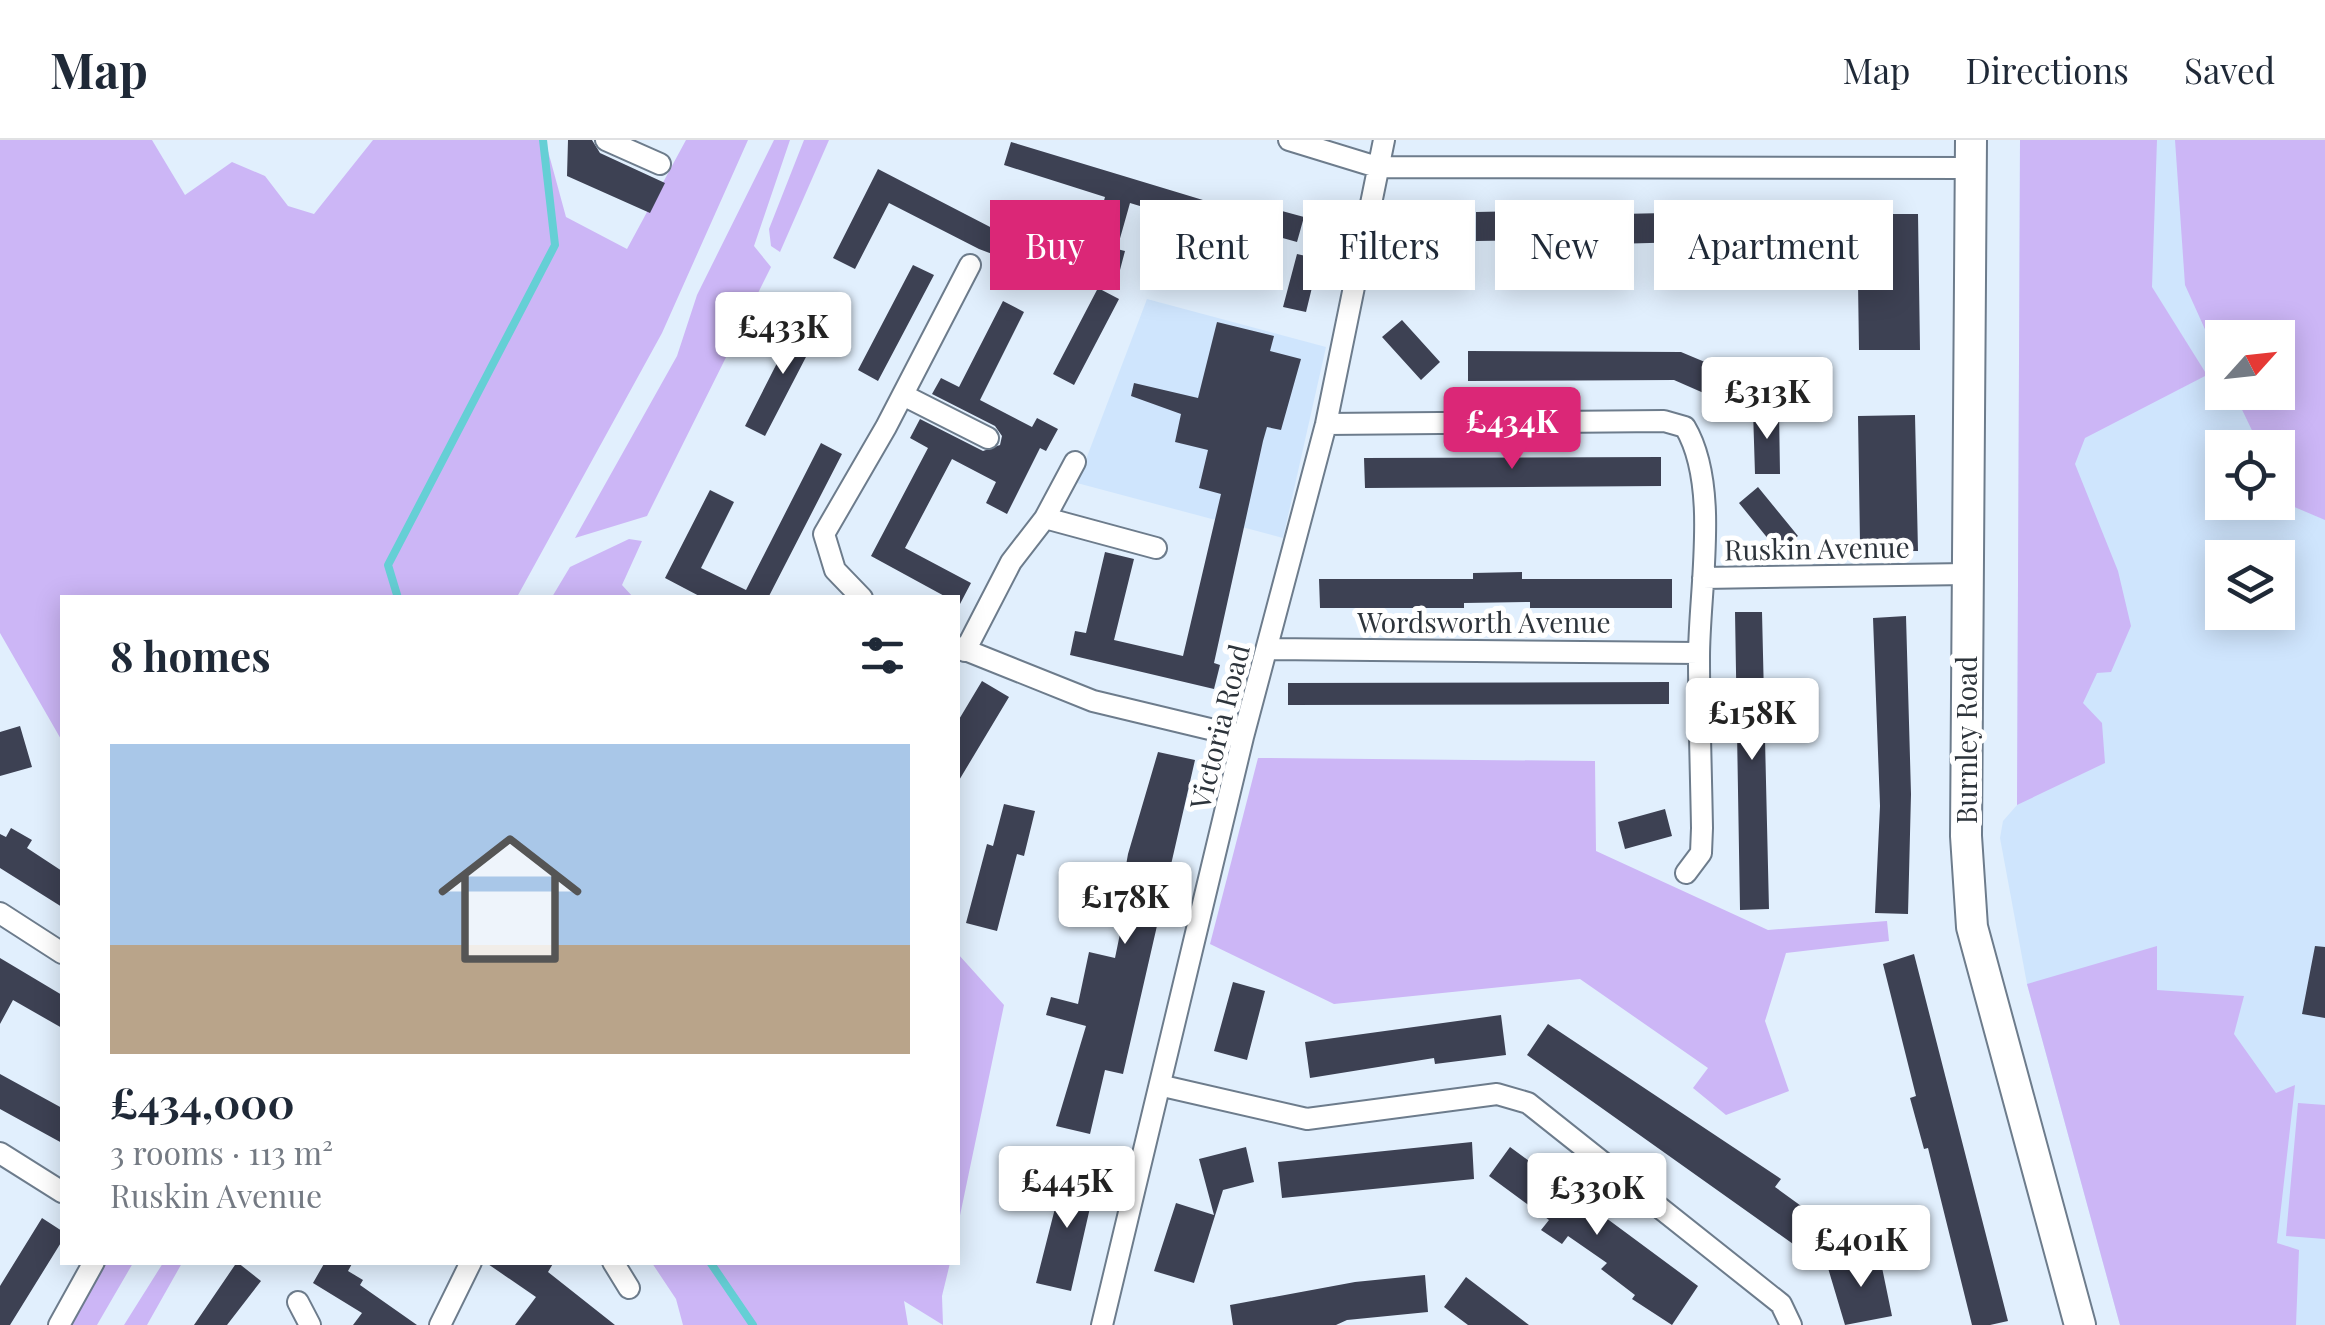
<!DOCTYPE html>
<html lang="en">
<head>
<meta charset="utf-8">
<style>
  :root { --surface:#fff; --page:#f2f2f3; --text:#1f2937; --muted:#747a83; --line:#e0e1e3; --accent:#db2777 }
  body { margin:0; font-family:"Playfair Display",serif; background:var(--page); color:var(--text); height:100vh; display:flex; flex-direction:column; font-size:38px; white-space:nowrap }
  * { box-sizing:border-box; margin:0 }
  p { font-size:32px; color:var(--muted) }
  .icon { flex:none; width:55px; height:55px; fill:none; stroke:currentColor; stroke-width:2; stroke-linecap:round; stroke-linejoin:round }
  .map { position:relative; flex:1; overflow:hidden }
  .side { position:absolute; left:60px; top:455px; width:900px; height:670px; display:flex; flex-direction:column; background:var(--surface); border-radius:0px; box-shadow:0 5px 25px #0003 }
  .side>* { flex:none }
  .top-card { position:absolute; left:990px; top:60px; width:950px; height:90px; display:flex; gap:20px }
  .needle { width:65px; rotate:63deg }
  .fabs { position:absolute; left:2205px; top:180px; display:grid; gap:20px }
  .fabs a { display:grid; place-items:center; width:90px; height:90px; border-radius:0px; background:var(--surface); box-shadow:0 5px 25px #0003; font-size:50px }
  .price { position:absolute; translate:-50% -85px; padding:0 22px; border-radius:10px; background:#fff; color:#222; font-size:32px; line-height:65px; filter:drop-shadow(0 2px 5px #0008) }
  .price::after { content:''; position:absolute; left:50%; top:60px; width:30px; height:22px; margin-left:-15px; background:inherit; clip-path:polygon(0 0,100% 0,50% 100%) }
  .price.on { background:var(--accent); color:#fff }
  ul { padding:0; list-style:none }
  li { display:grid; align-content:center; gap:20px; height:530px; padding:0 50px }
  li+li { border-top:2px solid var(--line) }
  li span { display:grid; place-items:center; height:310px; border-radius:0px; color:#555 }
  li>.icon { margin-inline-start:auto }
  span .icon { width:180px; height:180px; fill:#fffc; stroke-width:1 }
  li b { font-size:42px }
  h2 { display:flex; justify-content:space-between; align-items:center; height:120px; padding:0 50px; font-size:42px }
  .pill { padding:0 35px; border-radius:0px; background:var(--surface); box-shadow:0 5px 25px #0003; font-size:35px; line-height:90px }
  .pill.on { background:var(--accent); color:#fff }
  header { display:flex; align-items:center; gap:60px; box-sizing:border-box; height:140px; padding:0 50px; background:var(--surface); border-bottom:2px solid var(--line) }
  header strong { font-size:48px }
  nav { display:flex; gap:55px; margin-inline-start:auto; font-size:35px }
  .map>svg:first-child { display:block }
  .built { fill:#cfe5fd; fill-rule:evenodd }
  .green { fill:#ccb6f6 }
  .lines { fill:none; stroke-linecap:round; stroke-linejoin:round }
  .stream { stroke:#65cfd5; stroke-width:8 }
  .building { fill:#3d4153 }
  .street-casing { stroke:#6d7c8c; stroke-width:24 }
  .primary-casing { stroke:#6d7c8c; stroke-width:34 }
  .street { stroke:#fff; stroke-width:20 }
  .primary { stroke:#fff; stroke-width:30 }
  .labels { text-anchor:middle; stroke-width:10; stroke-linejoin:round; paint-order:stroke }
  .street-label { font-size:28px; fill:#2d343b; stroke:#fff }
</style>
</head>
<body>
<header>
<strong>Map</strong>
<nav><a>Map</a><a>Directions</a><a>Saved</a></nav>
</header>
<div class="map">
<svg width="2325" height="1185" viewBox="0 0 2325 1185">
  <rect width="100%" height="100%" fill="#e1effd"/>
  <!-- built -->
  <path class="built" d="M2020 0H2325V1185H2120L2027 844 2000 698 2003 681 2017 665ZM2222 198H2278V252H2222ZM2222 308H2278V362H2222ZM2222 418H2278V472H2222Z
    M1147 159 1326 207 1283 398 1077 343Z"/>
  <!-- green -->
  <path class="green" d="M0 0H152L185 55 232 22 265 36 288 66 314 74 373 0H545L566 77 627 109 686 0H748L662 193 517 457 62 458V601L0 493Z
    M774 0H790L754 106 771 127 647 376 575 398 677 216 697 155Z
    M804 0H829L780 112 771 106 769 89Z
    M2020 0H2157L2152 147 2207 235 2085 298 2075 324 2118 431 2131 486 2111 532 2097 533 2083 563 2102 583 2105 623 2017 665Z
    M2175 0H2325V380L2285 363 2278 346V308L2260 307 2234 253 2278 252V198H2222V227L2185 145Z
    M629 399 642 401 622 445 633 457H552L570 427Z
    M1258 618 1595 621 1596 711 1768 790 1887 781 1889 801 1786 813 1765 881 1789 951 1726 975 1693 948 1708 928 1580 839 1334 864 1210 804Z
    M2157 806V850L2244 856 2234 894 2276 953 2295 945 2277 1103 2299 1110 2296 1185H2120L2027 844Z
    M958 814 1004 865 958 1085Z
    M2298 963 2325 965V1099L2286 1096Z
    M106 1123H133L97 1185H70Z
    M163 1123H182L147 1185H124Z
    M652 1123H950L942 1156 943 1185 904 1161 908 1185H683L676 1159Z"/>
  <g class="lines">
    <!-- stream -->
    <path class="stream" d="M398 458 388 425 555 105 543 0
      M710 1122 753 1185"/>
  </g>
  <!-- building -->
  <path class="building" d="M568 0H592L600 13 665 43 650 73 567 36Z
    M1011 2 1236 70 1229 93 1130 63 1117 109 1125 111 1120 130 1087 120 1105 57 1004 25Z
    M878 29 994 89 997 83 1018 94 1020 90 1068 114 1056 138 1010 115 1008 120 979 109 889 63 855 129 833 118Z
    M1252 63 1304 77 1297 102 1246 88Z
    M1575 70V75L1798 70V99L1575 105V110H1549V100L1476 101V72Z
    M1857 74H1918L1920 210H1859Z
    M1445 76 1463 95 1418 138 1400 119Z
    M1297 114 1319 119 1306 172 1283 167Z
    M913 125 934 135 878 241 858 230Z
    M1098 148 1119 159 1074 245 1053 234Z
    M1003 161 1024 172 980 260 1032 287 1037 278 1058 289 1046 311 1040 308 1007 374 986 363 996 342 952 319 905 408 971 443 960 464 958 458H948L871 416 928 308 910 298 920 279 983 311 1000 305 1002 296 995 286 932 254 941 238 959 247Z
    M800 178 821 188 765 296 745 286Z
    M1402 180 1440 222 1421 240 1382 197Z
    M1217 182 1274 196 1270 211 1301 219 1281 290 1267 287 1263 301 1214 523 1220 525 1214 549 1070 515 1075 491 1086 493 1105 412 1134 419 1114 500 1183 516 1221 354 1199 348 1208 310 1175 302 1181 274 1131 256 1134 243 1198 258Z
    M1468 211 1681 212 1743 238 1731 265 1674 240 1468 241Z
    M1753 270H1779L1780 334H1755Z
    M1915 275 1918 411H1879V403H1860L1858 276Z
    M821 303 842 314 768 458H703L665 438 710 350 734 362 701 428 746 450Z
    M1661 317V346L1365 348 1364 318Z
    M1758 347 1798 396 1778 411 1739 363Z
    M1522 432V439H1672V468H1530V462L1464 463V468H1320L1319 439H1473V433Z
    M1735 472H1762L1769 769 1740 770Z
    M1906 476 1911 654 1908 774 1875 773 1880 666 1873 478Z
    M982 541 1009 557 958 642V581Z
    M1669 542V564L1288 565V543Z
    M20 586 32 627 0 636V592Z
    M1158 612 1195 620 1123 934 1105 930 1090 994 1056 986 1086 886 1046 875 1051 857 1078 864 1089 812 1115 818 1129 750 1122 748 1128 714Z
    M1004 664 1035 671 1024 716 1017 714 997 791 966 783 987 704 993 706Z
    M1665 669 1672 696 1625 709 1618 682Z
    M11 688 32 700 27 708 62 731V767L0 728V694L6 697Z
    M2315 806 2325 807V878L2302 874Z
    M1914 814 2008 1181 1990 1185H1972L1928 1008 1924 1009 1910 958 1916 956 1883 824Z
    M0 818 62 855V888L13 860 0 884Z
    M1233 842 1265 851 1247 920 1214 911Z
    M1501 875 1506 915 1435 924 1434 918 1310 938 1305 902Z
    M1548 884 1781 1039 1775 1047 1844 1097 1824 1126 1527 915Z
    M0 934 62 968V1003L0 969Z
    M1472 1002 1474 1039 1282 1058 1278 1022Z
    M1246 1007 1254 1042 1223 1050 1194 1143 1154 1131 1176 1063 1214 1075 1199 1019Z
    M1510 1007 1698 1146 1672 1185 1632 1159 1635 1155 1601 1129 1607 1123 1568 1096 1562 1104 1541 1090 1549 1080 1489 1036Z
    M1065 1029 1097 1037 1071 1151 1036 1143Z
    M42 1078 62 1091V1101L10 1185H0V1146Z
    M1879 1113 1892 1176 1845 1185 1828 1128Z
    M237 1122 261 1141 227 1185H194Z
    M325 1122H353L348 1131 363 1140 360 1145 417 1185H353L362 1173 313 1143Z
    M554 1122 548 1132 615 1185H515L536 1157 485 1122Z
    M1425 1135 1428 1172 1347 1180 1336 1185H1233L1230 1165 1355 1142Z
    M1466 1137 1529 1185H1468L1444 1167Z"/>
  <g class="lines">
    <!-- street casing -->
    <g class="street-casing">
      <path id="street" d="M606 0 660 24
        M1289 0 1377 27 1972 28
        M903 255 988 298
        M1326 284 1664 281 1685 287C1720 346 1699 449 1699 517 1699 574 1701 631 1702 688L1701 713 1686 733
        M1045 378 1075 322
        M1703 438 1967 434
        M862 458 835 430 824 394 886 287 970 125
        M958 507 1093 561 1243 597
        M1268 509 1699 513
        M965 511 1011 422 1045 378 1156 408
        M0 773 62 813
        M1163 946 1307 979 1497 954 1528 963 1781 1164 1791 1185
        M0 1013 62 1052
        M613 1122 629 1148
        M298 1162 310 1185
        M59 1185 94 1122
        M440 1185 471 1122
        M1102 1185 1243 597 1326 284 1384 0"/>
    </g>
    <!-- primary casing -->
    <g class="primary-casing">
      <path id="primary" d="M1971 0 1966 696 1972 787 2080 1185"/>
    </g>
    <!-- street -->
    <use href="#street" class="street"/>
    <!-- primary -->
    <use href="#primary" class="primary"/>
  </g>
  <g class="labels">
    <!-- street labels -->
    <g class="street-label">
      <text transform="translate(1817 409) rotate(-1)" y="10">Ruskin Avenue</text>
      <text x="1484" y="493">Wordsworth Avenue</text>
      <text transform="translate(1220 587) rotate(-76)" y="10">Victoria Road</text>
      <text transform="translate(1967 600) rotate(-90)" y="10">Burnley Road</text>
    </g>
  </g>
</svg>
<div class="fabs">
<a><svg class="needle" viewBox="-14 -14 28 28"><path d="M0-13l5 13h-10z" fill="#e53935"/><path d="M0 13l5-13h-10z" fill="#747a83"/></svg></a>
<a><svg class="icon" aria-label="locate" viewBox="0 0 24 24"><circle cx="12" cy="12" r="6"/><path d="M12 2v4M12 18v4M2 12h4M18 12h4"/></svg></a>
<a><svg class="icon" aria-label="layers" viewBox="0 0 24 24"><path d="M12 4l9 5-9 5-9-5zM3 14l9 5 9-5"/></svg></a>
</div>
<b class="price" style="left:783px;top:237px">£433K</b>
<b class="price" style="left:1767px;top:302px">£313K</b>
<b class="price on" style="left:1512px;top:332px">£434K</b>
<b class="price" style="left:1752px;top:623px">£158K</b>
<b class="price" style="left:1125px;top:807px">£178K</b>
<b class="price" style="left:1067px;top:1091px">£445K</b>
<b class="price" style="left:1597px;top:1098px">£330K</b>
<b class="price" style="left:1861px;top:1150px">£401K</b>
<div class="top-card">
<a class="pill on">Buy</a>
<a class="pill">Rent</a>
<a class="pill">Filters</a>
<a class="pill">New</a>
<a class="pill">Apartment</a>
</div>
<section class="side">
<h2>8 homes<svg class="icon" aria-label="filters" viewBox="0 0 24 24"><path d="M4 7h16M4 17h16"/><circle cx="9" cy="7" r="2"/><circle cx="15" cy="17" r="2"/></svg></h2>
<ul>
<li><span style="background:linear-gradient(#a9c7e8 65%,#b9a48a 0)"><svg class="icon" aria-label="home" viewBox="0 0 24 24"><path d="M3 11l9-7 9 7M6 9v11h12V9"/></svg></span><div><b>£434,000</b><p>3 rooms · 113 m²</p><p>Ruskin Avenue</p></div></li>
</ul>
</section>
</div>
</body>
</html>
